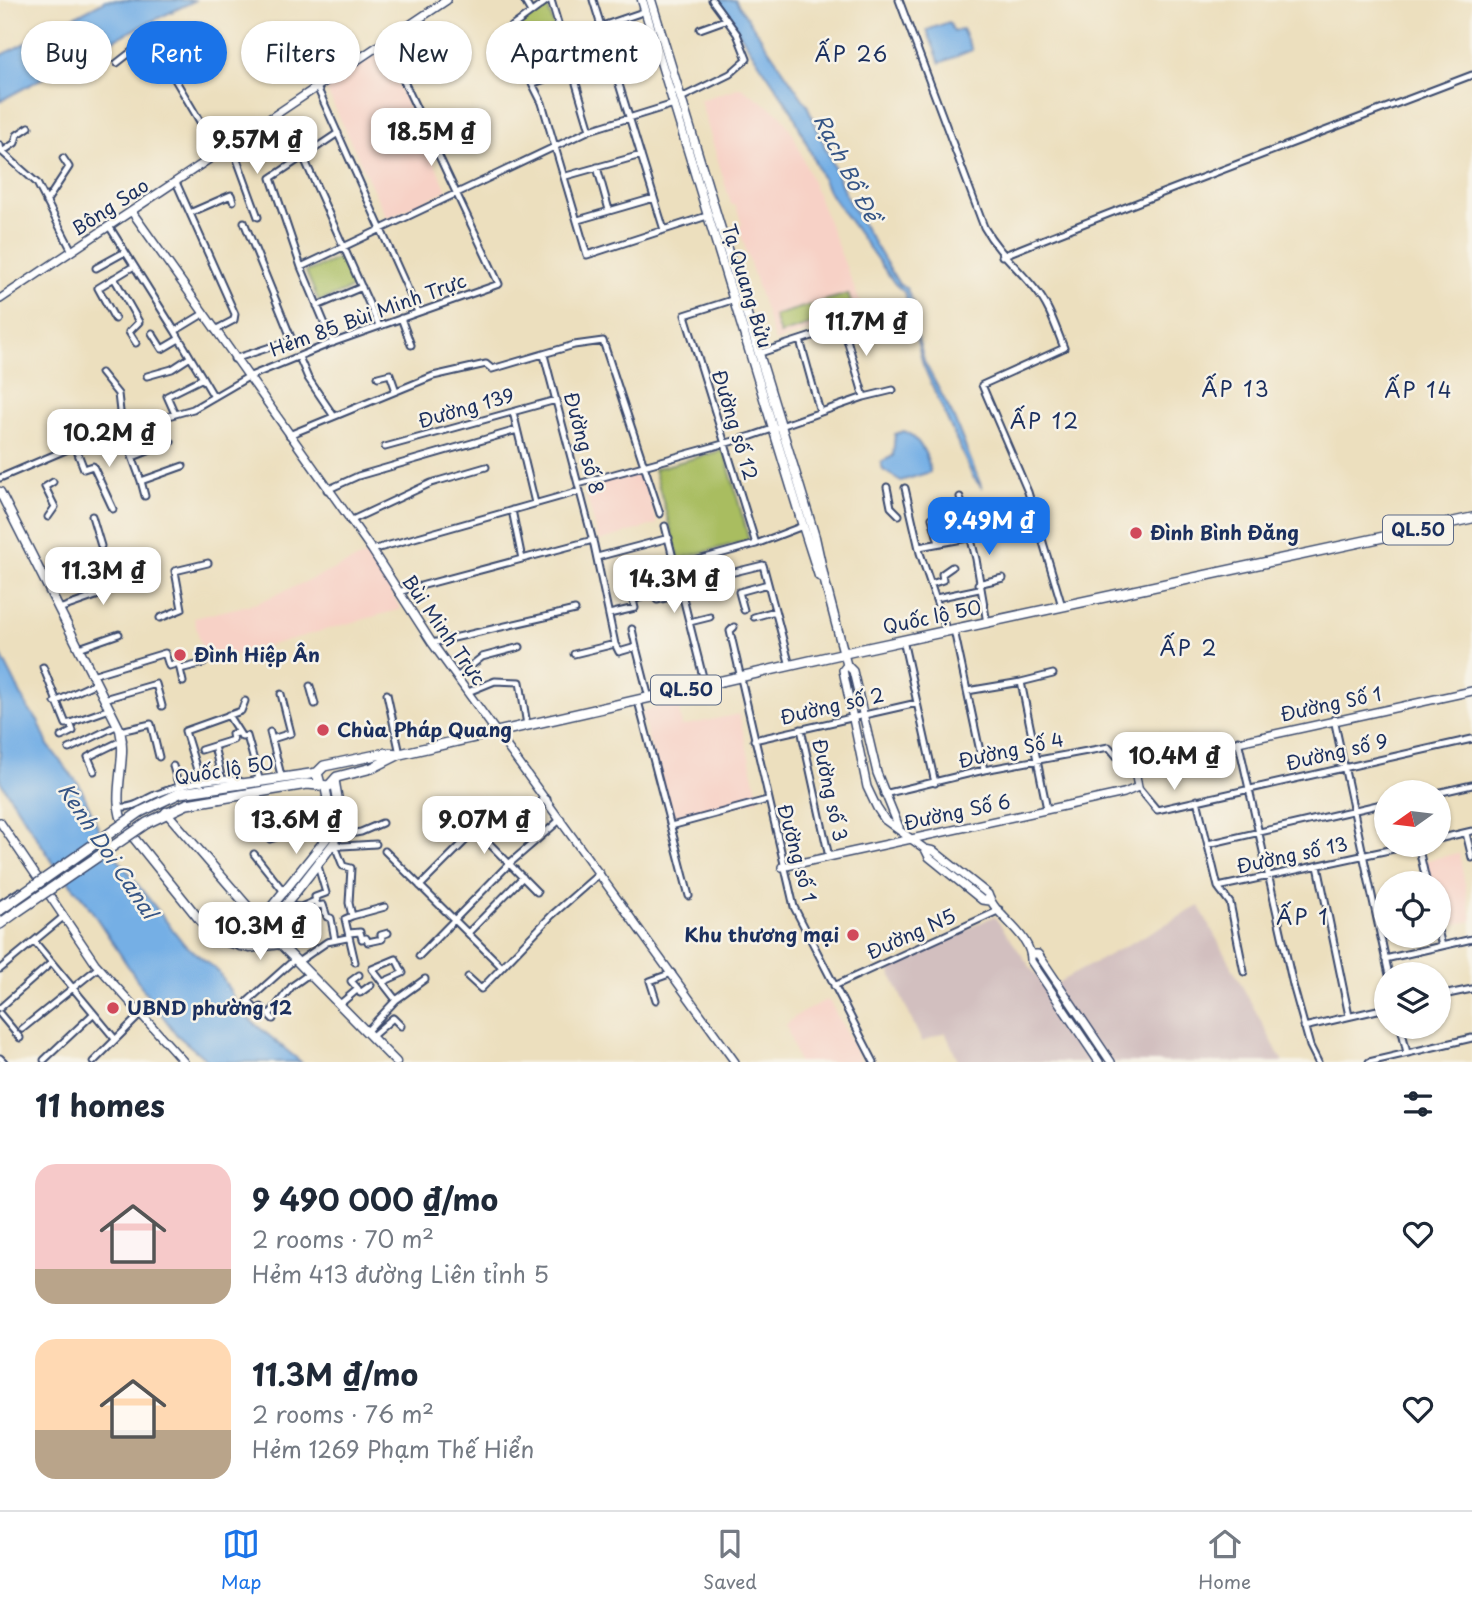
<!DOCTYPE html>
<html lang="en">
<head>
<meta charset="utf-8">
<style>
  :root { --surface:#fff; --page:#f2f2f3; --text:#1f2937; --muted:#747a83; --line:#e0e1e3; --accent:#1a73e8 }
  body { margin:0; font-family:"Playpen Sans",sans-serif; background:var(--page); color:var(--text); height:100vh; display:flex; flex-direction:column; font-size:26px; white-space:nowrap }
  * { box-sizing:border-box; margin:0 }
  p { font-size:23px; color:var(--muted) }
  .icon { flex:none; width:38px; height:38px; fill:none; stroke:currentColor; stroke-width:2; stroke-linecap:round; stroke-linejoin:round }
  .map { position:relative; height:1062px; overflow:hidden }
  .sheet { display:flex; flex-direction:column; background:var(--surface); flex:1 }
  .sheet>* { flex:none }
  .top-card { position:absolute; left:21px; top:21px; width:700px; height:63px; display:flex; gap:14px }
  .needle { width:46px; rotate:256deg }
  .fabs { position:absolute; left:1374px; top:780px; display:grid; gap:14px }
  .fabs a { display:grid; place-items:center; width:77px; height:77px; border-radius:50%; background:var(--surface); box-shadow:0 2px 5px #0004; font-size:35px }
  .price { position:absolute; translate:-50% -60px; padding:0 16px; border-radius:14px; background:#fff; color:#222; font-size:23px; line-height:46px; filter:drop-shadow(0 2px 4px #0008) }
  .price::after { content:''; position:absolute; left:50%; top:42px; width:21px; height:16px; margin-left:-10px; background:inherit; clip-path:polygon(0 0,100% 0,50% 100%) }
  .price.current { background:var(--accent); color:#fff }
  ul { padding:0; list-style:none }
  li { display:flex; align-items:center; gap:21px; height:175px; padding:0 35px }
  li span { display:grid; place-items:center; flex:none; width:196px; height:140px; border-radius:21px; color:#555 }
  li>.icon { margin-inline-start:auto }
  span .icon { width:84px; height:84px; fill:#fffc; stroke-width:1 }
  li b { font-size:30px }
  h2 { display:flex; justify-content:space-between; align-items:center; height:84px; padding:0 35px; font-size:30px }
  .chip { padding:0 24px; border-radius:32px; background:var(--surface); box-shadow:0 2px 5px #0004; font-size:24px; line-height:63px }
  .chip.current { background:var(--accent); color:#fff }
  .tab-bar { display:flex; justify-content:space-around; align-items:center; height:98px; border-top:2px solid var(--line); background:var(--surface); font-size:19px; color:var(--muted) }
  .tab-bar a { display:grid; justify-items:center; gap:4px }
  .tab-bar .current { color:var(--accent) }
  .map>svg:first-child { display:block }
  .built { fill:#f7d1c6 }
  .industrial { fill:#d2bfbf }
  .green { fill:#a9bd61; stroke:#627660; stroke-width:2 }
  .water { fill:#74afe5; stroke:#486fa2; stroke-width:2 }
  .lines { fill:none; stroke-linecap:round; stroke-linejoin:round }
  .minor-casing { stroke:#3a496c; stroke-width:9 }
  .tertiary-casing { stroke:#3a496c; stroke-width:10 }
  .secondary-casing { stroke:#3a496c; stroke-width:11 }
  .primary-casing { stroke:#3a496c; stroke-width:12 }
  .minor { stroke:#fff; stroke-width:5 }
  .tertiary { stroke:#fff; stroke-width:7 }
  .secondary { stroke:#fff; stroke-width:8 }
  .primary { stroke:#fff; stroke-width:9 }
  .primary-bridge-casing { stroke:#3a496c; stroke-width:12; stroke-linecap:butt }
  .primary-bridge { stroke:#fff; stroke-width:9 }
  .poi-dot { fill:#d1495b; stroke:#f7f3e8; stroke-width:2.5 }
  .labels { text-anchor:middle; stroke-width:5; stroke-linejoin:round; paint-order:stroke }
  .shield { fill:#f7f3e8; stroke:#5d6a87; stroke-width:2 }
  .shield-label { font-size:18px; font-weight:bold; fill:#1b2f5e }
  .street-label { font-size:19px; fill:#1b2f5e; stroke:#f7f3e8 }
  .poi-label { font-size:19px; font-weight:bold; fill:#1b2f5e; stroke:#f7f3e8; text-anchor:start }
  .neighbourhood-label { font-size:21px; letter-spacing:2px; fill:#1b2f5e; stroke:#f7f3e8 }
  .water-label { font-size:21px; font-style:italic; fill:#365586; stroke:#f7f3e8 }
</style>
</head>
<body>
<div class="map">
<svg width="1472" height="1062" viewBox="0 0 1472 1062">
  <rect width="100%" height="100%" fill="#f7f3e8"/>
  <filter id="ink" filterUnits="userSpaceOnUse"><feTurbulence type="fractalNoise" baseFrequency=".0143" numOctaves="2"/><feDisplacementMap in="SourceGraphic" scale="14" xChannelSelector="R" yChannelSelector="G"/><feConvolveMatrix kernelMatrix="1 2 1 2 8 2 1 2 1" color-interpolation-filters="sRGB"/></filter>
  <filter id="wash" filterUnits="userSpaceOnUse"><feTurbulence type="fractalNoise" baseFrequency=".00686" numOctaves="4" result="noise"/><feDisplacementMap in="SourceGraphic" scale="28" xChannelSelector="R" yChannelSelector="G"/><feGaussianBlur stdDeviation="1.57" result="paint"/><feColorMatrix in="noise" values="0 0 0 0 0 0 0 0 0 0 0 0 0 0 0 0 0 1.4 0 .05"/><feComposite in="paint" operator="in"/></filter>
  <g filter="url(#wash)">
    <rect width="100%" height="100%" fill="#ecdfbe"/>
    <!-- built -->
    <path class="built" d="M382 50 447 190 387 219 326 89Z
      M741 87 781 115 794 136 864 312 775 342 739 228 742 224 736 206 731 204 700 100Z
      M642 469 657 524 599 541 584 486Z
      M369 554 401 609 205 663 194 618 257 603Z
      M677 701 682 726 739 714 759 799 671 822 641 712Z
      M1459 853 1472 921 1440 927 1438 884H1429L1423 861Z
      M826 1000 830 1002 862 1062H798L786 1025 796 1016Z"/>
    <!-- industrial -->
    <path class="industrial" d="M1199 906 1283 1062H959L945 1032 922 1042 888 968 994 916 1046 989Z"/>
    <!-- green -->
    <path class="green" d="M547 4 567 65 533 77 509 30Z
      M342 257 355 287 319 302 306 272Z
      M848 294 854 311 818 322 813 304Z
      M810 305 815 323 780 334 774 316Z
      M724 450 749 540 679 559 654 469Z"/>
    <!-- water -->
    <path class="water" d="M106 0H196L119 37 0 101V56Z
      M717 0H735L807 105 848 200 899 284 907 289 916 311 911 315 925 363 953 416 982 488 973 477 923 365 905 293 895 284 828 191 792 111Z
      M949 22 954 32 962 29 972 50 940 63 927 30Z
      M904 431C919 438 929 456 930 472L901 481 883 470 881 462 893 456 895 434Z
      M0 653 29 710 38 720 48 745 80 786 104 841 184 944 219 972 243 1014 301 1062H209L177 1035 145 992 86 902 56 867 0 781Z"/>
  </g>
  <g filter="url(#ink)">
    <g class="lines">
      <!-- minor casing -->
      <g class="minor-casing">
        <path id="minor" d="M524 0 531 12
          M548 0 506 31 542 103 587 255 710 215
          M551 0 590 130
          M593 0 664 230
          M899 0 984 227C998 252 1017 267 1035 289 1049 305 1056 328 1064 348L982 385 1028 492 1062 606
          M700 29 725 20
          M564 39 646 11
          M117 63 140 45 170 71 218 152
          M439 73 431 61 440 55
          M534 83 573 69
          M317 87 418 312
          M681 98 730 74 747 59 737 34 712 0
          M231 143 258 217
          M0 145 1 151 37 183 72 251
          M2 152 15 143 17 135 29 127
          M303 156 379 326
          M597 167 609 210
          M566 176 641 155
          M176 182 235 314 234 320 215 330
          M46 202 69 167 63 158
          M192 212 231 195 233 201
          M578 220 654 198
          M109 226 175 331
          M1002 256C1158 193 1315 135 1472 75
          M301 267 590 130 674 104
          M96 268 125 252
          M114 278 139 322 129 332 136 343
          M735 299 685 315 756 544
          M317 306 362 287
          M203 314 175 331 214 397
          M401 318 411 345
          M115 319 98 288 134 266
          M152 333 162 349 179 339
          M800 340 820 412
          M333 343 301 267 271 178 338 133
          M760 353 843 326 864 397
          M544 355 594 545 615 644 619 652 636 647 649 698
          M299 357 308 378 333 415
          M234 359 292 340 244 222
          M101 373 118 394 122 429 141 481
          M147 376 172 369 189 358
          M378 377 390 374 396 391
          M513 412 535 503
          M175 414 167 396 203 378
          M122 429 193 409 248 377 329 344 499 284 385 41
          M289 435 433 376 486 364 492 369 574 345 603 341 660 514
          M385 447 556 400
          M133 457 171 442
          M0 478 75 446 84 469 93 466 113 509
          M578 484 752 436 864 397 893 390
          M887 487 891 507 899 515
          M905 488 920 553 947 632
          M327 490 358 476 517 430
          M145 496 141 481 183 466
          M960 497 976 559 987 623
          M512 510 522 559
          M92 516 101 546
          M48 517 55 507 45 487 53 482
          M932 518 939 543
          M350 521 431 483 486 467
          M665 526 705 685
          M919 547 968 538
          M372 550 580 491
          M597 557 669 538
          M651 562 675 560
          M676 566 756 544 803 526
          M931 584 943 580 942 574 952 567
          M978 584 1003 578
          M48 585 88 566 93 578
          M681 585 763 565 790 666
          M398 592 593 540
          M936 598 979 589
          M657 600 683 594
          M59 609 99 595 93 578 100 575 99 568 118 564
          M744 610 739 592 768 584
          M609 614 635 608 633 600 648 595
          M754 617 775 611
          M160 618 182 609 175 571 208 563
          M690 622 710 617
          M734 627 730 631 794 907 874 1062
          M632 629 636 647
          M954 630 984 770
          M903 640 935 783
          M432 643 575 610
          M79 648 119 634
          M574 654 615 644
          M43 667 66 724 70 723
          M180 669 183 682
          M92 675 165 653 169 666 179 663 180 669 204 663
          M457 677 482 657 520 647
          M1021 682 1053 674
          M310 686 315 704
          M967 691 1021 682 1047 809
          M468 692 495 681 520 682 527 725
          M387 694 400 754
          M104 699 156 684 162 706
          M638 701 689 896
          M55 702 96 683
          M228 715 242 737 247 736 260 782
          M1334 719 1389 975
          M801 729 829 857
          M120 731 151 724 159 757
          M270 732 282 779
          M61 737 73 731 70 723 110 709
          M272 739 291 733 281 694
          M754 740 917 703
          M1238 740 1293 985 1310 1046 1318 1062
          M214 746 222 780
          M69 749 118 725
          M201 750 233 740 232 734 237 733
          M173 766 179 787
          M94 771 88 757 123 740
          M201 783 185 731 241 711 245 701
          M1138 787 1157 810 1472 739
          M1437 793 1472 785
          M884 794 984 770 1109 747 1127 769 1135 771
          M1197 800 1218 887 1230 903 1244 972
          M118 807C136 809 144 798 160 793 177 786 226 774 242 782
          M484 811 493 829 505 826V819L547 799
          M671 826 767 800
          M1466 833 1472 858
          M325 836 319 818 321 803 328 798
          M338 836 361 832 382 823
          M270 839C290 833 300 823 319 818
          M1438 839 1472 831
          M334 843 343 866 351 868 349 903 352 916 345 919 355 962
          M334 843 342 846 376 844
          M1208 844 1386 803
          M1418 845 1427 884
          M385 851 501 966
          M254 854 285 893
          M318 866 326 893 315 897 317 906 323 905 327 917 331 918 335 940
          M1318 866 1349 1016
          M420 886 476 830 537 892
          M1218 887 1412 845
          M0 904 20 891
          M285 906 301 907 315 901
          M352 916 385 907
          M1438 930 1442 946
          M349 933 360 932 362 939 366 938 368 942 382 939 381 935 388 933
          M468 933 523 877
          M34 941 115 1039
          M419 956 510 863 561 819
          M1385 959 1472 939
          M298 962 327 942 347 938
          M0 969 62 918
          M468 977 481 989 552 915 600 873
          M383 982 403 973 396 959 372 969 396 1000
          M834 986 1000 910
          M358 989 351 981 359 975
          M1438 996 1472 989
          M656 1000 650 981 672 973
          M340 1004 358 989 360 993 371 985
          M0 1008 51 963
          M0 1014 20 1038
          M269 1015 292 986 309 974
          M273 1019 261 1007 256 1010 248 1001 295 959
          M1304 1027 1386 1008
          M1401 1027 1407 1053
          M22 1029 99 967
          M366 1032 396 1000 425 979
          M371 1037 393 1018 401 1026
          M0 1058 4 1062
          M44 1060 93 1014
          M93 1062 140 1015
          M1369 1062 1472 1038"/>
      </g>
      <!-- tertiary casing -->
      <g class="tertiary-casing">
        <path id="tertiary" d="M132 212 372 550 432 643 735 1062
          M0 299 447 0
          M844 654 847 665 853 671 877 773 899 827
          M847 665 843 670 867 787 877 808 885 820 925 849 934 851 988 894C995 917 1032 934 1031 961L1099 1062
          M0 822 95 963 184 1062
          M925 849 929 857 982 900 990 901
          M782 867 1124 793 1138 787 1135 771 1138 764 1472 691
          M1031 954H1038L1111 1062"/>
      </g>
      <!-- secondary casing -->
      <g class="secondary-casing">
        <path id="secondary" d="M642 0 803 526 819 576 824 578 844 654
          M651 0 815 537 824 578
          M0 492 120 730C128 762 109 798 125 827L215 939 249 948 280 944
          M166 812 280 944 396 1062
          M267 929 334 843 340 812 335 783
          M240 946 326 839 331 816 325 786"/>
      </g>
      <!-- primary casing -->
      <g class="primary-casing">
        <path id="primary" d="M337 777 372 768 400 754
          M320 784 317 773 324 766 386 753 400 754 854 651 1472 518
          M140 812 180 793 317 773
          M147 823 187 804 307 784 329 786 337 777
          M0 910 13 901
          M0 924 18 911"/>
      </g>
      <!-- minor -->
      <use href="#minor" class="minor"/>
      <!-- tertiary -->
      <use href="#tertiary" class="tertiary"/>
      <!-- secondary -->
      <use href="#secondary" class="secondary"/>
      <!-- primary -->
      <use href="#primary" class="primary"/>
      <!-- primary-bridge casing -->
      <g class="primary-bridge-casing">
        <path id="primary-bridge" d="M13 901 140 812
          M18 911 147 823"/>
      </g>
      <!-- primary-bridge -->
      <use href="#primary-bridge" class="primary-bridge"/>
    </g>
  </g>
  <!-- markers -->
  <g class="poi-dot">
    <circle cx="1136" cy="533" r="7"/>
    <circle cx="180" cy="655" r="7"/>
    <circle cx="323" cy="730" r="7"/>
    <circle cx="853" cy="935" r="7"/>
    <circle cx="113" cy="1008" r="7"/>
  </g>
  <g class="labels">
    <!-- shield labels -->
    <g class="shield">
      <rect x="1383" y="515.5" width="70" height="29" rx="5"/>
      <rect x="651" y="675.5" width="70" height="29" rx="5"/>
    </g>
    <g class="shield-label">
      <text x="1418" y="536">QL.50</text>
      <text x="686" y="696">QL.50</text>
    </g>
    <!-- street labels -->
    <g class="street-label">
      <text transform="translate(110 207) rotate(-33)" y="7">Bông Sao</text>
      <text transform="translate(747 286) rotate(73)" y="7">Tạ Quang Bửu</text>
      <text transform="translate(368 315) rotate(-20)" y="7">Hẻm 85 Bùi Minh Trực</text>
      <text transform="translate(466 408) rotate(-16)" y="7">Đường 139</text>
      <text transform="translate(735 425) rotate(73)" y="7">Đường số 12</text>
      <text transform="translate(584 443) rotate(75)" y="7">Đường số 8</text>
      <text transform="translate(932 617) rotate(-12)" y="7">Quốc lộ 50</text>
      <text transform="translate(444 630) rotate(55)" y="7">Bùi Minh Trực</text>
      <text transform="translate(1331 704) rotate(-12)" y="7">Đường Số 1</text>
      <text transform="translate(832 706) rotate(-13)" y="7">Đường số 2</text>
      <text transform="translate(1011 750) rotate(-12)" y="7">Đường Số 4</text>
      <text transform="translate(1337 752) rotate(-13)" y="7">Đường số 9</text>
      <text transform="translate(224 770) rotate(-9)" y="7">Quốc lộ 50</text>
      <text transform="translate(830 790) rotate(78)" y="7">Đường số 3</text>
      <text transform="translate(957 812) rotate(-12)" y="7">Đường Số 6</text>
      <text transform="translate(797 853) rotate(75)" y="7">Đường số 1</text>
      <text transform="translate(1292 855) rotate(-12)" y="7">Đường số 13</text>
      <text transform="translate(911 934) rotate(-24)" y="7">Đường N5</text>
    </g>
    <!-- poi labels -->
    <g class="poi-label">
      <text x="1150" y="540">Đình Bình Đăng</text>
      <text x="194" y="662">Đình Hiệp Ân</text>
      <text x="337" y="737">Chùa Pháp Quang</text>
      <text x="839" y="942" text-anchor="end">Khu thương mại</text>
      <text x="127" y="1015">UBND phường 12</text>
    </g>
    <!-- neighbourhood labels -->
    <g class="neighbourhood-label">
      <text x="852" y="62">ẤP 26</text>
      <text x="1236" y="397">ẤP 13</text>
      <text x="1419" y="398">ẤP 14</text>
      <text x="1045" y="429">ẤP 12</text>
      <text x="1189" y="656">ẤP 2</text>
      <text x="1303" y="925">ẤP 1</text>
    </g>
    <!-- water labels -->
    <g class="water-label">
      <text transform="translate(846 168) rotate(63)" y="7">Rạch Bồ Đề</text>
      <text transform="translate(107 851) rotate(56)" y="7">Kenh Doi Canal</text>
    </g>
  </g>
</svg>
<div class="fabs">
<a><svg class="needle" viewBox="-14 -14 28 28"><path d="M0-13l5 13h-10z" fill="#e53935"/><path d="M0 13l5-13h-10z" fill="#747a83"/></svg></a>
<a><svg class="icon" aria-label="locate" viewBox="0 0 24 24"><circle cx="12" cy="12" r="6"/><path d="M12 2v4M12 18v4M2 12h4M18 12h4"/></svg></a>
<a><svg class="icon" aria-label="layers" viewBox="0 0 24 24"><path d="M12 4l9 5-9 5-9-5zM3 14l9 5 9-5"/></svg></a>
</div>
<b class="price" style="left:431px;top:168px">18.5M ₫</b>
<b class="price" style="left:257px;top:176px">9.57M ₫</b>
<b class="price" style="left:866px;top:358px">11.7M ₫</b>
<b class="price" style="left:109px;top:469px">10.2M ₫</b>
<b class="price current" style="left:989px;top:557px">9.49M ₫</b>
<b class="price" style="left:103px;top:607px">11.3M ₫</b>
<b class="price" style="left:674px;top:615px">14.3M ₫</b>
<b class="price" style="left:1174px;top:792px">10.4M ₫</b>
<b class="price" style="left:296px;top:856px">13.6M ₫</b>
<b class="price" style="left:484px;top:856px">9.07M ₫</b>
<b class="price" style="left:260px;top:962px">10.3M ₫</b>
<div class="top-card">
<a class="chip">Buy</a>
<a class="chip current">Rent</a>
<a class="chip">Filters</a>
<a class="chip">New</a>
<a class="chip">Apartment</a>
</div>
</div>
<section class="sheet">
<h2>11 homes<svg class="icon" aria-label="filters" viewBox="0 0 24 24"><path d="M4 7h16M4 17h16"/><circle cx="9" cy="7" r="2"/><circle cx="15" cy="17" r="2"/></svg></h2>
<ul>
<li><span style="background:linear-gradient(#f6c9c9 75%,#b9a48a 0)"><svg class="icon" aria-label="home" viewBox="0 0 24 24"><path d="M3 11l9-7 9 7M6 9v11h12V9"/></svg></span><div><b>9 490 000 ₫/mo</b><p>2 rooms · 70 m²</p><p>Hẻm 413 đường Liên tỉnh 5</p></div><svg class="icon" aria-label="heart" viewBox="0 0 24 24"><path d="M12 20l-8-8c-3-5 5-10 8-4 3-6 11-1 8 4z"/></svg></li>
<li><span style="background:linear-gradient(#ffd9b3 65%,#b9a48a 0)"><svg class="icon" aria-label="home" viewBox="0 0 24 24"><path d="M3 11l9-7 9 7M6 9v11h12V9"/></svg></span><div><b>11.3M ₫/mo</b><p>2 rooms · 76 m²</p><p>Hẻm 1269 Phạm Thế Hiển</p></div><svg class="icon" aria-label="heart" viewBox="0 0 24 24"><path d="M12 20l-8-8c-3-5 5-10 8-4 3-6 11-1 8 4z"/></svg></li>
</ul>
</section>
<nav class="tab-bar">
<a class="current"><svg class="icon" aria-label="map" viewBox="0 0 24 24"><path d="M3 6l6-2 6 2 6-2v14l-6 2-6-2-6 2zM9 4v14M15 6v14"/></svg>Map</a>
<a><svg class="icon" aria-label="saved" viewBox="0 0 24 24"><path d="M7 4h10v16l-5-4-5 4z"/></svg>Saved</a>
<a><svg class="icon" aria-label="home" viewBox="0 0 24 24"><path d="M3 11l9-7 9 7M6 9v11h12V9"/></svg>Home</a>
</nav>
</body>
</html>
